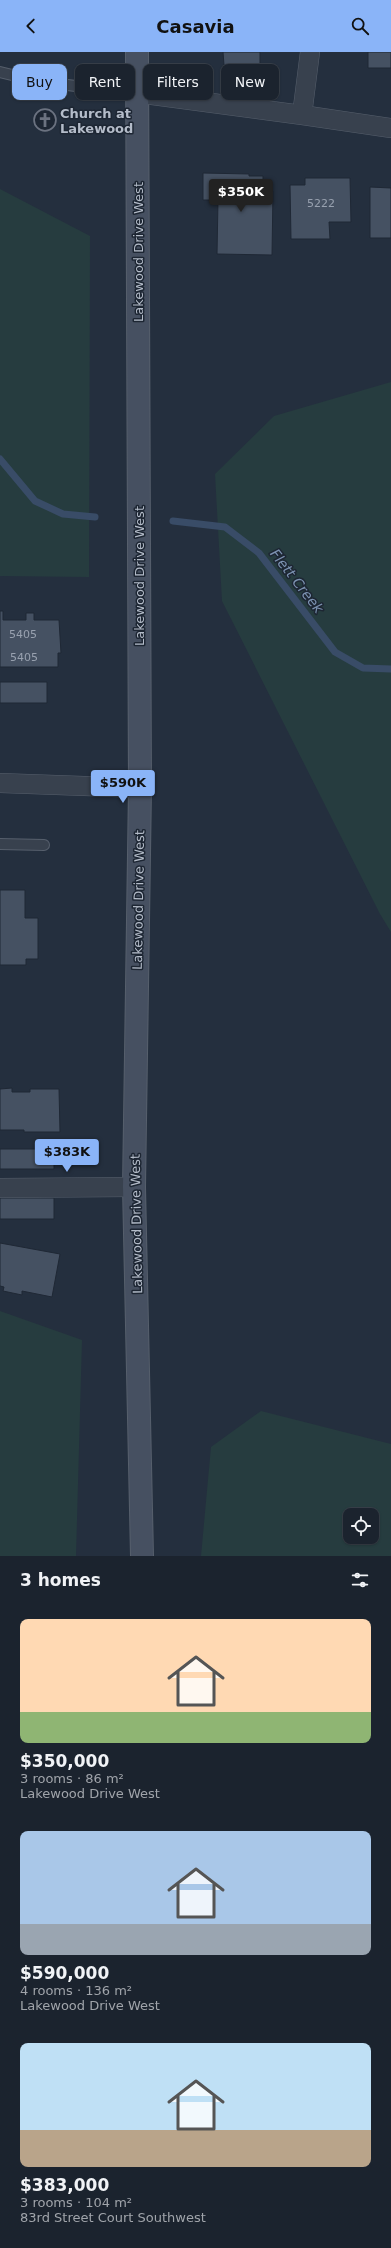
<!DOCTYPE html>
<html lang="en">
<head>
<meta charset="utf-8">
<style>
  :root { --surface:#1b232e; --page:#242b36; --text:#f1f3f6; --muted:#a0a4aa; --line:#39404a; --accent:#8ab4f8 }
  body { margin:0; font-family:"DejaVu Sans",sans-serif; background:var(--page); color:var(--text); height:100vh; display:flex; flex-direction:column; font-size:15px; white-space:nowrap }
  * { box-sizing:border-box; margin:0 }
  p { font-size:13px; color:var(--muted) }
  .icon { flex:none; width:22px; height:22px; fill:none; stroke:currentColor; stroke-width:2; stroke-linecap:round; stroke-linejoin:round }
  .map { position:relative; height:1504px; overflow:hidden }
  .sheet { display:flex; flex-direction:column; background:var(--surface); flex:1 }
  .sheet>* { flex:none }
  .hud { position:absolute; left:12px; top:12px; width:367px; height:36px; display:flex; gap:8px }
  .controls { position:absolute; left:343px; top:1456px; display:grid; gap:8px }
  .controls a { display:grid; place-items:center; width:36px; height:36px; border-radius:8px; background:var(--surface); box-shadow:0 1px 3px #0004,0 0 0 1px var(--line); font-size:20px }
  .price { position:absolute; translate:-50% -34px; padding:0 9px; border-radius:4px; background:var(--accent); color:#111; font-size:13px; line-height:26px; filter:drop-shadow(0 1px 2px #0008) }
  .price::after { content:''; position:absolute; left:50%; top:24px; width:12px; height:9px; margin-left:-6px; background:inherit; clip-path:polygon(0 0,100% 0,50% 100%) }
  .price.selected { background:#222; color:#fff }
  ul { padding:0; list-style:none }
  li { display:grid; align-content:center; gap:8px; height:212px; padding:0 20px }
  li span { display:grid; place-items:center; height:124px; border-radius:8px; color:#555 }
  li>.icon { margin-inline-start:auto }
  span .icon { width:72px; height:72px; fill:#fffc; stroke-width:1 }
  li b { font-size:17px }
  h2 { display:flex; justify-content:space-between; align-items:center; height:48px; padding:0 20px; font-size:17px }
  .pill { padding:0 14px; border-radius:8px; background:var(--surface); box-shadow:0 1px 3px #0004,0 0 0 1px var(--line); font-size:14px; line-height:36px }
  .pill.selected { background:var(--accent); color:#111 }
  header { display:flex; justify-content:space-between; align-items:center; height:52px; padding:0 20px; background:var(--accent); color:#111; font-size:18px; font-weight:700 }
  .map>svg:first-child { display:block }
  .green { fill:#263c3f; fill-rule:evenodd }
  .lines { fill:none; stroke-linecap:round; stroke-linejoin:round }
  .stream { stroke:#394c67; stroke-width:7 }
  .building { fill:#455162; stroke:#1f2835 }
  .lane-casing { stroke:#565f6c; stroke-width:12 }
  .street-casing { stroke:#565f6c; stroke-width:20 }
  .secondary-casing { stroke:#565f6c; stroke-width:24 }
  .lane { stroke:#38414e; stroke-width:10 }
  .street { stroke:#38414e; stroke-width:19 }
  .secondary { stroke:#465061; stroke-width:22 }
  .labels { text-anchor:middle; stroke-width:3; stroke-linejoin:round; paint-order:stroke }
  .number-label { font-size:11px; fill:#98a1af }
  .poi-label { font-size:13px; font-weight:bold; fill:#b4bcc9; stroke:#1d2633; text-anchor:start }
  .street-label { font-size:13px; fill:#b4bcc9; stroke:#1d2633 }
  .water-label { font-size:14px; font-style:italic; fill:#7c92b1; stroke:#1d2633 }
</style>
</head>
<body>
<header><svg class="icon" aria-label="back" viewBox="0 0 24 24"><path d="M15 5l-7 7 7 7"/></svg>Casavia<svg class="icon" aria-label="search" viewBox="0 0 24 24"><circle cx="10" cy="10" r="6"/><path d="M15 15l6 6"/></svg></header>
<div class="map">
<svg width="391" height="1504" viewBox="0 0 391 1504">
  <rect width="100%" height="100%" fill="#242f3e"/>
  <!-- green -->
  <path class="green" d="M0 137 90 184 89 525 0 524Z
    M391 330V880L380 862 222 549 215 422 274 364Z
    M0 1259 82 1288 76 1504H0Z
    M261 1359 391 1392V1504H201L211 1395ZM350 1463H372V1485H350Z"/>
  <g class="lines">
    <!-- stream -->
    <path class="stream" d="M0 407 35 449 63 462 95 465
      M173 469 225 475 259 501 335 600 363 616 391 617"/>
  </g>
  <!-- building -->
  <path class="building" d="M223 0H260V13H224Z
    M368 0H391V16H368Z
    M203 121 249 122V124H263V139H273L272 203 217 202 218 148H203Z
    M305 126H350L351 170H329L330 187H291L290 133H305Z
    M370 135 391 136V186H370Z
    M0 559H3V568H26V561H34V568H59L61 601H58V615H0Z
    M0 630H47V651H0Z
    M0 838H25V866H38V907H26V913H0Z
    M12 1036V1040H30V1037H59L60 1080H24V1078H0V1037Z
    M0 1097H54V1117H0Z
    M0 1146H54V1167H0Z
    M0 1191 60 1202 52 1245 22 1239V1243L3 1239 4 1235 0 1234Z"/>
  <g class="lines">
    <!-- lane casing -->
    <g class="lane-casing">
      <path id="lane" d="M0 20 41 30 137 41
        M0 792 44 793"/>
    </g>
    <!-- street casing -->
    <g class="street-casing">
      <path id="street" d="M137 41 302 63 391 76
        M302 63 310 0
        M0 731 140 736
        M0 1136 134 1135"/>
    </g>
    <!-- secondary casing -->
    <g class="secondary-casing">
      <path id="secondary" d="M137 0 140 736 134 1135 142 1504"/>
    </g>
    <!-- lane -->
    <use href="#lane" class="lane"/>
    <!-- street -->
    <use href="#street" class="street"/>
    <!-- secondary -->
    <use href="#secondary" class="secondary"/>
  </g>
  <!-- icons -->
  <defs>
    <g id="church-ring" transform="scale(1.15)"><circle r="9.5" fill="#1d2633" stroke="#6b7280" stroke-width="1.5"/><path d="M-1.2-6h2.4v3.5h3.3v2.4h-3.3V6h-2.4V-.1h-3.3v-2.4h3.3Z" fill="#6b7280"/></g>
  </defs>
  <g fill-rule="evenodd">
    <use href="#church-ring" x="45" y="68"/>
  </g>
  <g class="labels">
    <!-- number labels -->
    <g class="number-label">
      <text x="321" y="155">5222</text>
      <text x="23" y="586">5405</text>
      <text x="24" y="609">5405</text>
    </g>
    <!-- poi labels -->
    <g class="poi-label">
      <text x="60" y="66">Church at<tspan x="60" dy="15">Lakewood</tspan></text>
    </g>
    <!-- street labels -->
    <g class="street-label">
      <text transform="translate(138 200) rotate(-90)" y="5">Lakewood Drive West</text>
      <text transform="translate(139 524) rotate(-90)" y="5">Lakewood Drive West</text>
      <text transform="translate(138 848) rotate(-89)" y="5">Lakewood Drive West</text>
      <text transform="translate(136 1172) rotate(-91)" y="5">Lakewood Drive West</text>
    </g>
    <!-- water labels -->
    <g class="water-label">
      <text transform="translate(297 529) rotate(52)" y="5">Flett Creek</text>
    </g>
  </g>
</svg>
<div class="controls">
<a><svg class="icon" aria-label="locate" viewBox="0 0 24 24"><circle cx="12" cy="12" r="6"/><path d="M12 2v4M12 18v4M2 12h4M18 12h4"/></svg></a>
</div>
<b class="price selected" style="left:241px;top:161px">$350K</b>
<b class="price" style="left:123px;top:752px">$590K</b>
<b class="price" style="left:67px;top:1121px">$383K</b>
<div class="hud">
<a class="pill selected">Buy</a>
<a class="pill">Rent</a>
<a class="pill">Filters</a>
<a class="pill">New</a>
</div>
</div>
<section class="sheet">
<h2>3 homes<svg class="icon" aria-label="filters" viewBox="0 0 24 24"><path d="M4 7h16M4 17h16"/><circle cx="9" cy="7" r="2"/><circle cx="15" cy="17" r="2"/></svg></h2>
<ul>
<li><span style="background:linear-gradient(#ffd9b3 75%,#8fb573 0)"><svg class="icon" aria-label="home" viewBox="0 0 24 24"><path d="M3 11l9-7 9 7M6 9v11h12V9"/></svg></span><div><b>$350,000</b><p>3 rooms · 86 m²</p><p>Lakewood Drive West</p></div></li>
<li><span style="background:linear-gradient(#a9c7e8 75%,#9aa5b1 0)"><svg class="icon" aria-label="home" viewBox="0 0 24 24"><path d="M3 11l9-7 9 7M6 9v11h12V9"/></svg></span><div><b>$590,000</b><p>4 rooms · 136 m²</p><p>Lakewood Drive West</p></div></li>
<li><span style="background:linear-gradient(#bfe0f5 70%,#b9a48a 0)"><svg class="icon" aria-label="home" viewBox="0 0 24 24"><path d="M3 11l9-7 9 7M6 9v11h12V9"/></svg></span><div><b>$383,000</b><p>3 rooms · 104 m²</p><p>83rd Street Court Southwest</p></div></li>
</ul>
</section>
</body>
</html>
